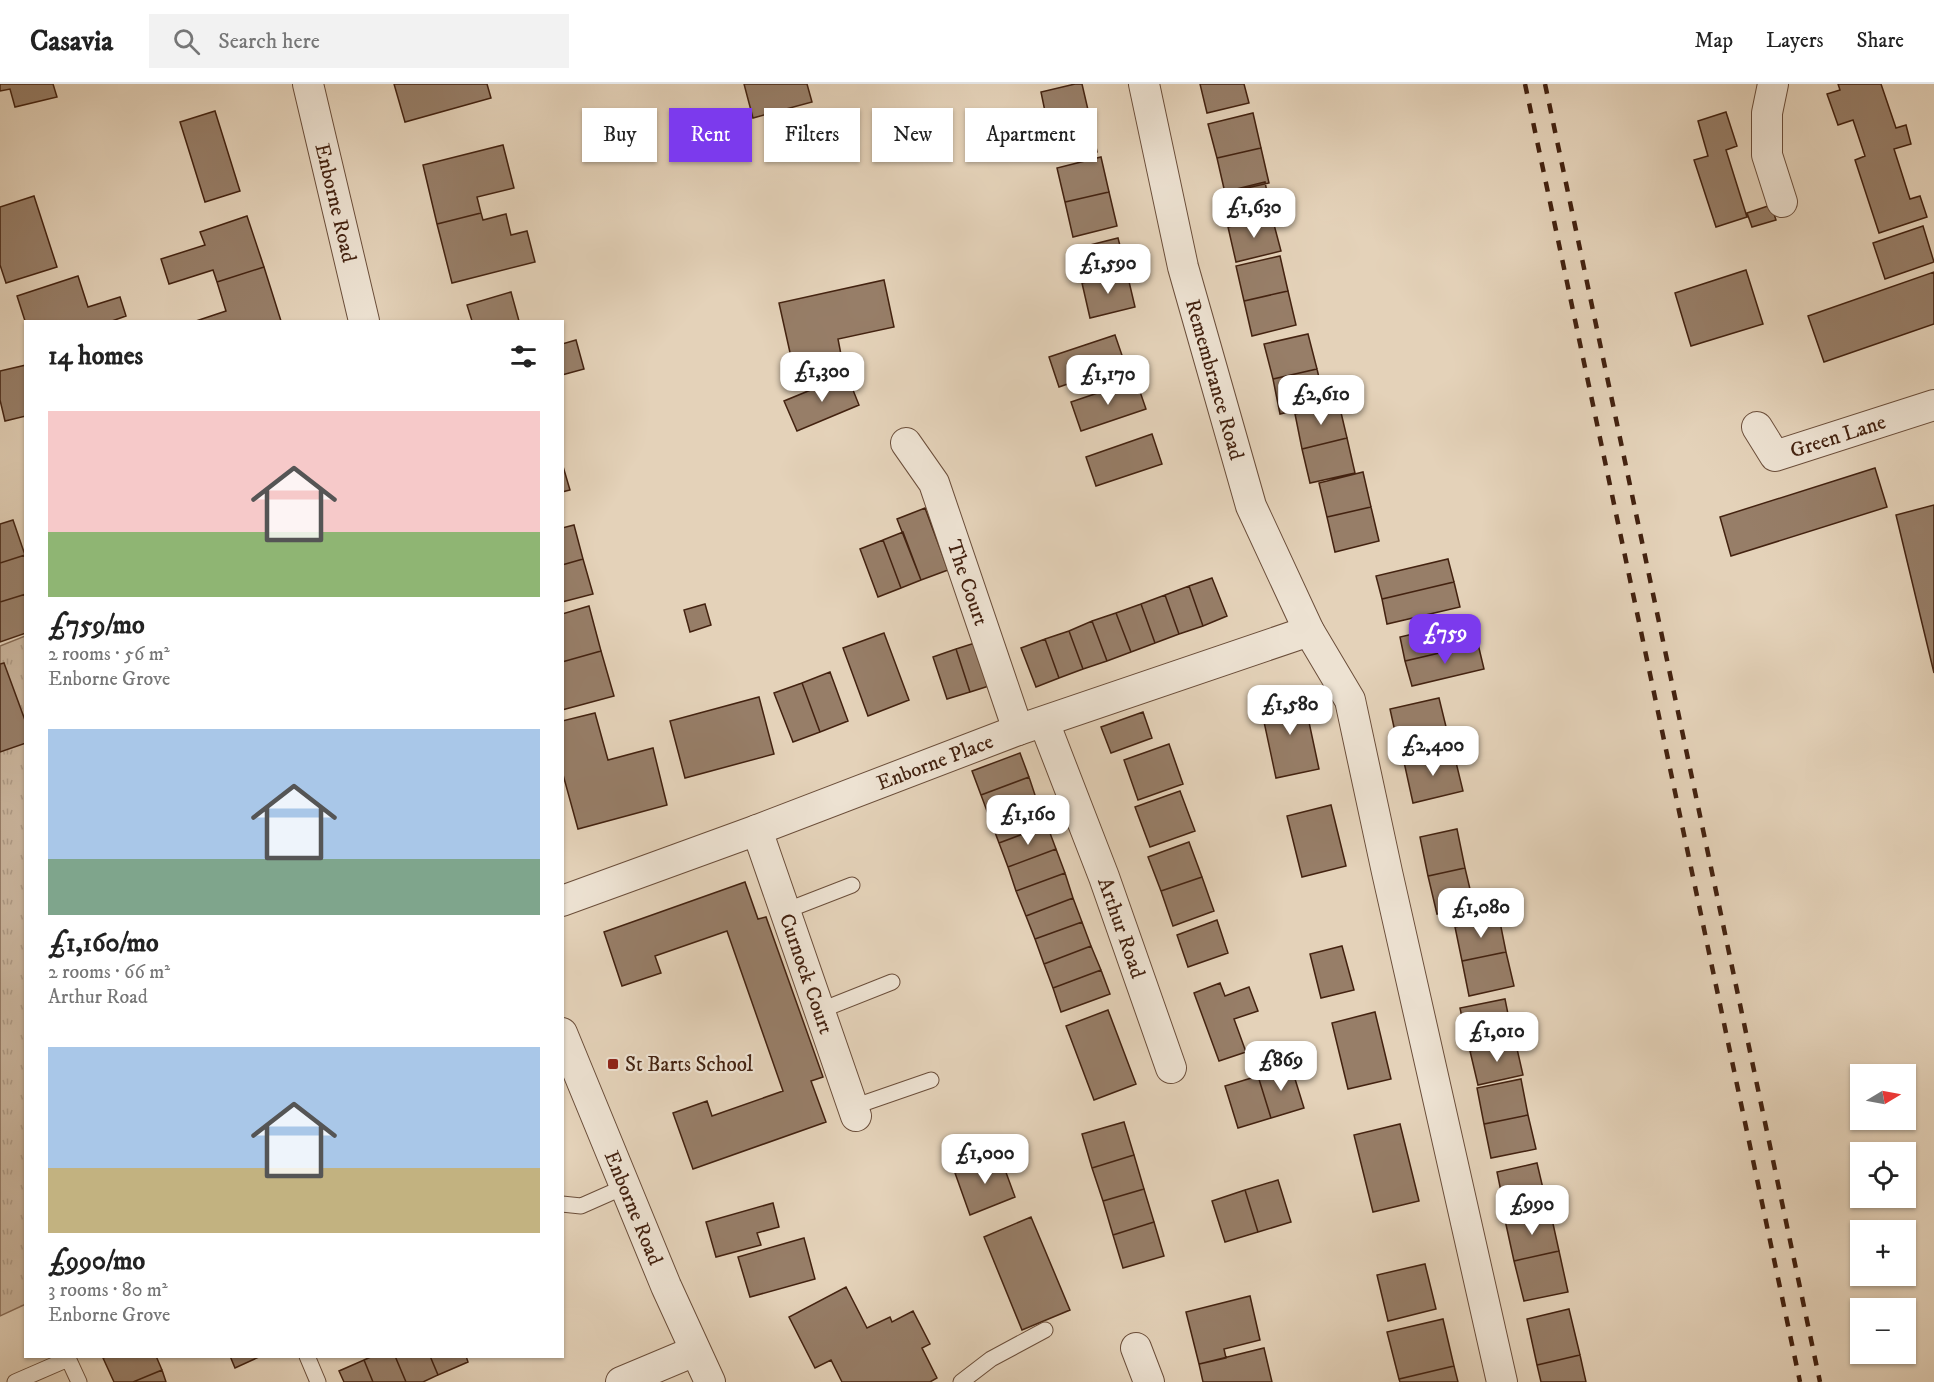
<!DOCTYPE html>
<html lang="en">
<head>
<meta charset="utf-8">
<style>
  :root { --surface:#fff; --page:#f2f2f2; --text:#222; --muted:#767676; --line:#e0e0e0; --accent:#7c3aed }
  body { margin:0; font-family:"IM FELL DW Pica",serif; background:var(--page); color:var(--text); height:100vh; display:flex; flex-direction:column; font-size:22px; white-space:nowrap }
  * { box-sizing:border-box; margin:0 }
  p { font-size:20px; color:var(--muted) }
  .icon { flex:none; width:33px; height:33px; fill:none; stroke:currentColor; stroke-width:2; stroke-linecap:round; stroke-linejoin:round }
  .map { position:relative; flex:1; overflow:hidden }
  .sheet { position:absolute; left:24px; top:236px; width:540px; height:1038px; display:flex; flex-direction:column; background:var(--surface); border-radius:0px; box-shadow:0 2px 4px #0004 }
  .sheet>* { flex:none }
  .banner { position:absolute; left:582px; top:24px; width:570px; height:54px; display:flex; gap:12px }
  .needle { width:39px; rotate:80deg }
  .buttons { position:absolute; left:1850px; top:980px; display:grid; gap:12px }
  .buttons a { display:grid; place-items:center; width:66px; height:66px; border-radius:0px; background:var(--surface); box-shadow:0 2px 4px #0004; font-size:30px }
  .price { position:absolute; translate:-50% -51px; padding:0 14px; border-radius:12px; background:#fff; color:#222; font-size:20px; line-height:39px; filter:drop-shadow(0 2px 3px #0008) }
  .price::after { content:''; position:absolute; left:50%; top:36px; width:18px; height:14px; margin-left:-9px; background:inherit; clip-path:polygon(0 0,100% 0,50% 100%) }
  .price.current { background:var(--accent); color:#fff }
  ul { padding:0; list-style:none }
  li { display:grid; align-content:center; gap:12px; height:318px; padding:0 24px }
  li span { display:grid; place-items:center; height:186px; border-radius:0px; color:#555 }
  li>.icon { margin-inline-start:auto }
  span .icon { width:108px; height:108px; fill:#fffc; stroke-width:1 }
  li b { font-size:26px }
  h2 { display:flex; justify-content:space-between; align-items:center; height:72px; padding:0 24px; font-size:26px }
  .chip { padding:0 21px; border-radius:0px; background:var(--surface); box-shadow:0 2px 4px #0004; font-size:21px; line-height:54px }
  .chip.current { background:var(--accent); color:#fff }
  header { display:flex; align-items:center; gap:36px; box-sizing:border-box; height:84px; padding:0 30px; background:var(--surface); border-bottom:2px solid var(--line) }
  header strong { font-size:28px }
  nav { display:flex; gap:33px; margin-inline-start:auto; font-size:21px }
  .search { width:420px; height:54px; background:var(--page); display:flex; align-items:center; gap:15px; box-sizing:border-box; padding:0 21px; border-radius:0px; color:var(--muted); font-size:22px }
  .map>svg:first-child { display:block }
  .park { fill:url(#park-tufts); stroke:#866b56; stroke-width:1.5 }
  .building { fill:#977e68; stroke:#432210; stroke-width:1.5 }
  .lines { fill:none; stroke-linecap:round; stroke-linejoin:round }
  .service-casing { stroke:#6b4e3a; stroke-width:17 }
  .minor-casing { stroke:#6b4e3a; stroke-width:32 }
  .service { stroke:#ede2d2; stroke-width:15 }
  .minor { stroke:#ede2d2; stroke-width:30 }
  .rail { stroke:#432210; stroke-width:4.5; stroke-dasharray:10 10; stroke-linecap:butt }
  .poi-dot { fill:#8f2418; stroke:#ede2d2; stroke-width:2 }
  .labels { text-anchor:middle; stroke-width:4.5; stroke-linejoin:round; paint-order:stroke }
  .street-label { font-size:21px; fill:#432210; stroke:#ede2d2 }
  .poi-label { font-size:21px; fill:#432210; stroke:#ede2d2; text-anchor:start }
</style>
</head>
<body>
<header>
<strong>Casavia</strong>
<div class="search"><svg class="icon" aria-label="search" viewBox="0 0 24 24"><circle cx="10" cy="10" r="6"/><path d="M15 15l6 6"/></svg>Search here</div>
<nav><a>Map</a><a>Layers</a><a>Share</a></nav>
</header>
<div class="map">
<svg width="1934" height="1298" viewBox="0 0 1934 1298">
  <defs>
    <pattern id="park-tufts" width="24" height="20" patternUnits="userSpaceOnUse" patternTransform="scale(1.5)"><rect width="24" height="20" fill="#c9b49c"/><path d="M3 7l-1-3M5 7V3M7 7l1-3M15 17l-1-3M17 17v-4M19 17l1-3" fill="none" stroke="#ae9a85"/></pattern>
  </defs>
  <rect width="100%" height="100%" fill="#e4d2b9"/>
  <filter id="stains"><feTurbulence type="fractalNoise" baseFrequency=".00333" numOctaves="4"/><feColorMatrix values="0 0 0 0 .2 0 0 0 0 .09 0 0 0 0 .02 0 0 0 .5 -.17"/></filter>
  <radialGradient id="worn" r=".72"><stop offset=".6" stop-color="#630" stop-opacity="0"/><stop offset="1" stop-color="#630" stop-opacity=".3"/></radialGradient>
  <!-- park -->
  <path class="park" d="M25 552 26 1220 0 1232V562Z"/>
  <!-- building -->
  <path class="building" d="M0 0H53L57 13 15 23 10 5 0 7Z
    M394 0H487L491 14 405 38Z
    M744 0H807L812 18 753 34Z
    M1075 0H1082L1092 43 1050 52 1041 8Z
    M1200 0H1244L1249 19 1207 29Z
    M1838 0H1881L1896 44 1906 41 1911 60 1894 65 1910 115 1920 112 1927 133 1879 149 1855 76 1865 72 1853 36 1838 41 1827 10 1840 6Z
    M215 27 240 107 205 118 180 38Z
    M1726 28 1737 62 1726 66 1747 133 1716 143 1694 76 1708 72 1698 37Z
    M1253 29 1261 64 1217 74 1208 40Z
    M1092 43 1097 68 1056 77 1050 52Z
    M503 61 514 104 477 113 481 129 437 140 423 81Z
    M1261 64 1269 99 1225 109 1217 74Z
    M1101 73 1109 108 1065 118 1057 84Z
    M1265 98 1272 133 1228 143 1220 109Z
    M1109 108 1117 142 1073 153 1065 118Z
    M34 112 57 183 6 199 0 181V123Z
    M1771 121 1776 136 1752 143 1747 129Z
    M481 129 483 136 506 130 511 151 527 147 535 178 452 199 437 140Z
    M247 132 264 183 217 198 213 186 169 200 161 175 205 161 200 148Z
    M1272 133 1281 167 1236 178 1228 143Z
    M1923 142 1934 178 1885 195 1873 159Z
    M1118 154 1127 189 1082 199 1074 165Z
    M1280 172 1288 207 1244 217 1236 182Z
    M264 183 281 237H196L226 227 217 198Z
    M1746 186 1763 240 1691 262 1675 209Z
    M1934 188V240L1824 278 1808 232Z
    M1127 189 1135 223 1090 234 1082 199Z
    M78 192 88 223 120 213 126 232 112 237H26V240L17 212Z
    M884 196 894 243 838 255 843 281 795 291 779 219Z
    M1288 207 1296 241 1252 252 1244 217Z
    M511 208 519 237H472L467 221Z
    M1308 250 1317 285 1273 295 1264 260Z
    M1115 251 1125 280 1059 303 1049 273Z
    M576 256 584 285 562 291V260Z
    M26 281V332L5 337 0 316V287Z
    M1317 285 1325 319 1280 330 1273 295Z
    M847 291 859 321 797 347 784 317Z
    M1136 296 1146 325 1081 347 1071 318Z
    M1339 320 1347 354 1302 365 1295 330Z
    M1152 350 1162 380 1096 402 1086 373Z
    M1347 354 1355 389 1310 399 1302 365Z
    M562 379 570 406 562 408Z
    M1875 384 1887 423 1731 472 1720 433Z
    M1363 388 1371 423 1327 433 1319 399Z
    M1934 421V589L1896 431Z
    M1371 423 1379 457 1335 468 1327 433Z
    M925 424 948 486 921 496 897 435Z
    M13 436 25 471 0 479V440Z
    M574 441 583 475 562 481V444Z
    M903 448 921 496 901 504 883 456Z
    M883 456 901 504 878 513 860 465Z
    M25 471 26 510 0 518V479Z
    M583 475 593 510 562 518V481Z
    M1448 475 1454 498 1382 515 1376 492Z
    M1212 494 1227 532 1203 542 1189 502Z
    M1454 498 1460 523 1387 540 1382 515Z
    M1189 502 1203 542 1179 550 1165 511Z
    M26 510V549L0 558V518Z
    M1165 511 1179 550 1155 559 1141 520Z
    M705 520 711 541 690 548 684 526Z
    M1141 520 1155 559 1131 568 1116 529Z
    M589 522 601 567 562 578V530Z
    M1116 529 1131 568 1107 577 1092 537Z
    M1473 536 1478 560 1405 577 1400 553Z
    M1092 537 1107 577 1083 585 1069 547Z
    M1069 547 1083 585 1059 594 1045 555Z
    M884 549 909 616 868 632 843 564Z
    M1045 555 1059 594 1036 603 1021 564Z
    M978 558 992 601 970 608 956 565Z
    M1478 560 1484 585 1412 602 1405 577Z
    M956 565 970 608 947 615 933 573Z
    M601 567 614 612 562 626V578Z
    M4 579 26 639V659L0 668V580Z
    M830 588 848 637 820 648 802 599Z
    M802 599 820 648 793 658 774 609Z
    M1303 610 1319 685 1276 694 1260 619Z
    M759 613 774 670 685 694 670 637Z
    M1439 614 1449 655 1399 666 1390 625Z
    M1143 628 1152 654 1111 669 1101 643Z
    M595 629 608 676 653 664 667 721 578 745 562 687V637Z
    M1169 660 1183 700 1138 716 1124 676Z
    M1453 666 1463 707 1413 719 1404 678Z
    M1020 669 1029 693 981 711 972 687Z
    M1029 693 1037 717 990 735 981 711Z
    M1180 707 1195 747 1150 763 1135 723Z
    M1037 717 1047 741 999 759 990 735Z
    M1331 721 1346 782 1302 793 1287 732Z
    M1047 741 1056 765 1008 783 999 759Z
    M1457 745 1465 784 1428 792 1420 753Z
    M1189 758 1202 793 1161 807 1148 773Z
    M1056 765 1065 789 1016 807 1008 783Z
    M1465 784 1474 822 1437 830 1428 792Z
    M1065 789 1073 814 1026 832 1016 807Z
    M1202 793 1214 827 1173 842 1161 807Z
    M745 798 758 835 766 833 823 993 811 997 826 1038 693 1085 673 1029 707 1017 712 1032 783 1007 727 847 655 872 661 889 622 902 604 848Z
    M1073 814 1082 838 1035 855 1026 832Z
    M1499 833 1506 868 1462 877 1455 843Z
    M1217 836 1228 869 1188 883 1177 851Z
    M1082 838 1091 862 1044 880 1035 855Z
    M1091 862 1101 886 1053 904 1044 880Z
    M1342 862 1354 906 1321 914 1310 870Z
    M1506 868 1514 902 1469 912 1462 877Z
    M1101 886 1110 910 1061 928 1053 904Z
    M1220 899 1225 912 1249 903 1258 927 1234 935 1246 968 1219 977 1194 909Z
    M1505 915 1512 950 1467 958 1460 924Z
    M1108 926 1136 1000 1094 1016 1066 942Z
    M1375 928 1391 995 1348 1005 1332 939Z
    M1515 956 1523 991 1478 1001 1470 967Z
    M1291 982 1304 1024 1271 1034 1258 992Z
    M1258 992 1271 1034 1238 1044 1225 1002Z
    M1521 995 1528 1031 1484 1040 1477 1004Z
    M1528 1031 1536 1065 1491 1074 1484 1040Z
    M1124 1038 1134 1071 1092 1084 1082 1050Z
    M1400 1040 1419 1117 1373 1128 1354 1051Z
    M1134 1071 1144 1105 1103 1117 1092 1084Z
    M1000 1072 1015 1113 970 1131 955 1089Z
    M1537 1079 1545 1113 1504 1122 1497 1088Z
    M1278 1096 1291 1138 1258 1148 1245 1106Z
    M1144 1105 1154 1138 1113 1151 1103 1117Z
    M1245 1106 1258 1148 1225 1158 1212 1117Z
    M773 1119 779 1143 757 1149 761 1161 716 1173 706 1138Z
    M1550 1126 1559 1167 1514 1177 1505 1136Z
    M1031 1133 1070 1226 1022 1246 984 1153Z
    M1154 1138 1164 1172 1123 1184 1113 1151Z
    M804 1154 815 1195 750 1213 738 1173Z
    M1559 1167 1568 1208 1524 1217 1514 1177Z
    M1425 1180 1436 1225 1388 1237 1377 1191Z
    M846 1203 867 1244 890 1233 892 1238 913 1227 930 1260 922 1264 937 1294 930 1298H842L831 1276 815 1284 789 1233Z
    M1250 1212 1260 1256 1224 1265 1226 1274 1199 1280 1186 1228Z
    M1569 1225 1580 1271 1537 1281 1527 1235Z
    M1443 1235 1454 1282 1399 1295 1387 1248Z
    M1264 1264 1272 1298H1203L1199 1280Z
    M1580 1271 1586 1298H1541L1537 1281Z
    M109 1272H156L162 1286 133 1298H114L103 1274Z
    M230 1272H261L235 1284Z
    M373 1272H395L406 1298H373L364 1276Z
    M395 1272H430L438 1291 423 1298H406Z
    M430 1272H466L468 1278 438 1291Z
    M364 1276 373 1298H344L339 1287Z
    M1454 1282 1458 1298H1400L1399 1295Z
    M162 1286 166 1298H133Z"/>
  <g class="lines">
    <!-- service casing -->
    <g class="service-casing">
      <path id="service" d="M785 827 852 801
        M819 927 892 898
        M853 1023 931 996
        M562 1120 581 1122 624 1103
        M67 1272 79 1298
        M307 1272 318 1298
        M15 1298 68 1275
        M961 1298 991 1275 1045 1246"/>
    </g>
    <!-- minor casing -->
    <g class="minor-casing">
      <g id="minor">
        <path id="s1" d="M308 0 364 237"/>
        <path id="s2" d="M1144 0 1183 183 1251 422 1309 547 1350 616 1387 788 1502 1298"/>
        <path d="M1773 0 1767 29V71L1782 118"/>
        <path id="s3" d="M1757 343 1775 372 1934 321"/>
        <path id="s4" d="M906 359 934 399 1018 646"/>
        <path id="s5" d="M1044 638 1104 793 1171 984"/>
        <path id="s6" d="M757 746 856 1032"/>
        <path id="s7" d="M562 817 757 746 1018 646 1309 547"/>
        <path id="s8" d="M562 949 666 1202 710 1298"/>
        <path d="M1136 1264 1149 1298"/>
        <path d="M621 1298 695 1267"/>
      </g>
    </g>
    <!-- service -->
    <use href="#service" class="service"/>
    <!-- minor -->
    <use href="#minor" class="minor"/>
    <!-- rail -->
    <path class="rail" d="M1525 0 1800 1298
      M1545 0 1820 1298"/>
  </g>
  <!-- markers -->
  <rect class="poi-dot" x="607" y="974" width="12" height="12" rx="3"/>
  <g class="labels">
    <!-- street labels -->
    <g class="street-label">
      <text dy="7" stroke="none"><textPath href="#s1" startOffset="122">Enborne Road</textPath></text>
      <text dy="7" stroke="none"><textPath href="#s2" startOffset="304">Remembrance Road</textPath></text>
      <text dy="7" stroke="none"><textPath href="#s3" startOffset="100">Green Lane</textPath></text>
      <text dy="7" stroke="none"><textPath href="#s4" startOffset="154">The Court</textPath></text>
      <text dy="7" stroke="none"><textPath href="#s7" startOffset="398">Enborne Place</textPath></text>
      <text dy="7" stroke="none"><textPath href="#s5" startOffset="220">Arthur Road</textPath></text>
      <text dy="7" stroke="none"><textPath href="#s6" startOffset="152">Curnock Court</textPath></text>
      <text dy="7" stroke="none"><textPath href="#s8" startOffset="189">Enborne Road</textPath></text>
    </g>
    <!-- poi labels -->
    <g class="poi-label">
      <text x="625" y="987">St Barts School</text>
    </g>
  </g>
  <rect width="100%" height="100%" filter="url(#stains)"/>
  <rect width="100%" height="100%" fill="url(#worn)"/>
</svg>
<div class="buttons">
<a><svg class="needle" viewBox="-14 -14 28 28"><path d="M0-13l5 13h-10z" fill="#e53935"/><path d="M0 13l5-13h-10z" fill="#767676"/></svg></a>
<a><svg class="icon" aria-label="locate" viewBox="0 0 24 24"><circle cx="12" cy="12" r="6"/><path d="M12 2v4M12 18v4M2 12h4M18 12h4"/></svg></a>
<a>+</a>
<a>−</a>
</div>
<b class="price" style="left:1254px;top:155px">£1,630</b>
<b class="price" style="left:1108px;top:211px">£1,590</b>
<b class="price" style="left:822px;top:319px">£1,300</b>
<b class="price" style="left:1108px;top:322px">£1,170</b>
<b class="price" style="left:1321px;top:342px">£2,610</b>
<b class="price current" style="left:1445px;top:581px">£759</b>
<b class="price" style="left:1290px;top:652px">£1,580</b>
<b class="price" style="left:1433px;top:693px">£2,400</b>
<b class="price" style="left:1028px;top:762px">£1,160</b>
<b class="price" style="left:1481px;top:855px">£1,080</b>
<b class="price" style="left:1497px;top:979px">£1,010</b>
<b class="price" style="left:1281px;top:1008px">£869</b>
<b class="price" style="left:985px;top:1101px">£1,000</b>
<b class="price" style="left:1532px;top:1152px">£990</b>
<div class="banner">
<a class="chip">Buy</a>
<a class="chip current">Rent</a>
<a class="chip">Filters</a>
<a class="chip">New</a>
<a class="chip">Apartment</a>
</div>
<section class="sheet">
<h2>14 homes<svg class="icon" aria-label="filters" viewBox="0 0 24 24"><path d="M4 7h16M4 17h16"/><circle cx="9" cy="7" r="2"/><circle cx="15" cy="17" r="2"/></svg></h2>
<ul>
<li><span style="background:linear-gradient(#f6c9c9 65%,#8fb573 0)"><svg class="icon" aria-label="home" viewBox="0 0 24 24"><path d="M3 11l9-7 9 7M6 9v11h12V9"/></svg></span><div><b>£759/mo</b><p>2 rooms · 56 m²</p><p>Enborne Grove</p></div></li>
<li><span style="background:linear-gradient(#a9c7e8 70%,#7fa58c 0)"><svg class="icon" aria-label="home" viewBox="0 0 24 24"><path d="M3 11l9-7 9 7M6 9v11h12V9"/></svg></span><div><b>£1,160/mo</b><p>2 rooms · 66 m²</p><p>Arthur Road</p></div></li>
<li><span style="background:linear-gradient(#a9c7e8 65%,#c2b280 0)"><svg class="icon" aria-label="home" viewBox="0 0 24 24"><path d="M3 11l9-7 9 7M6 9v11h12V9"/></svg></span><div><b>£990/mo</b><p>3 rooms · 80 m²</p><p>Enborne Grove</p></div></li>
</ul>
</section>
</div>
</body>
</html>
